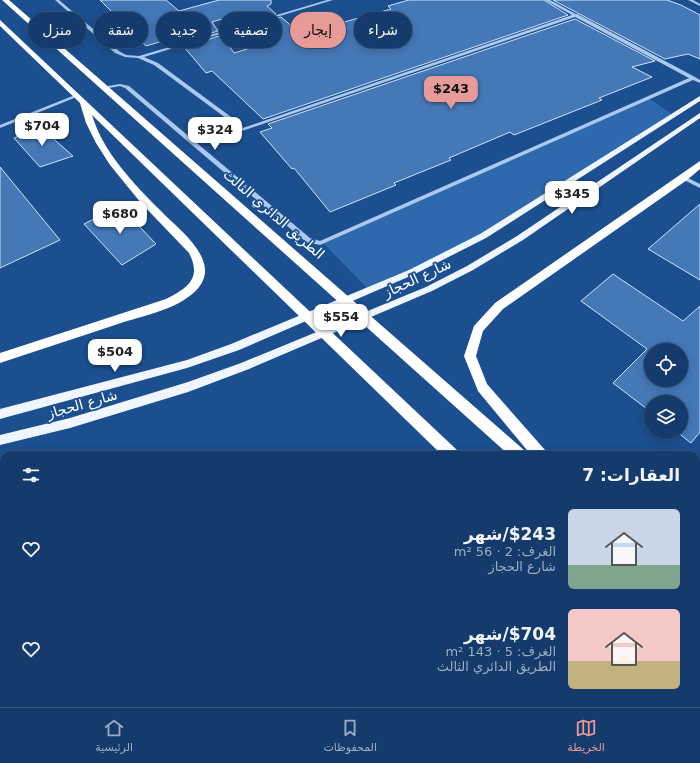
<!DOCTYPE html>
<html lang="ar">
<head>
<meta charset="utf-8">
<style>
  :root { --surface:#143b6b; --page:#214673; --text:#f1f3f6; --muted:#9dadc1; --line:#33557e; --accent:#e69b98 }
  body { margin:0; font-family:"DejaVu Sans","Noto Sans Arabic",sans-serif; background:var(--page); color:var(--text); direction:rtl; height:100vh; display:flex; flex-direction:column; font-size:15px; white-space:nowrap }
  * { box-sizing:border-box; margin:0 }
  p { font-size:13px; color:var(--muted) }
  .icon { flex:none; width:22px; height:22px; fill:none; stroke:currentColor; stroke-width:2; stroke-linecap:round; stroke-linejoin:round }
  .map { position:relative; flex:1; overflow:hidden; direction:ltr }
  .details { position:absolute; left:0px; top:451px; width:700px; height:256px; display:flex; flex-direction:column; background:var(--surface); border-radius:12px 12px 0 0; box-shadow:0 2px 10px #0003,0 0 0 1px var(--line); direction:rtl }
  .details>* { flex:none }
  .top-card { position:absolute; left:12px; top:12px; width:400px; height:36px; direction:rtl; display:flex; gap:8px }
  .tools { position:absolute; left:644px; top:343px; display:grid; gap:8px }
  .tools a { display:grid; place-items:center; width:44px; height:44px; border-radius:50%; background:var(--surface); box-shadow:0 2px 10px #0003,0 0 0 1px var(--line); font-size:20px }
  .price { position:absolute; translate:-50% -34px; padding:0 9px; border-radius:8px; background:#fff; color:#222; font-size:13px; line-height:26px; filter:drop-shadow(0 1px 2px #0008) }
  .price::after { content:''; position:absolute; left:50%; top:24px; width:12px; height:9px; margin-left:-6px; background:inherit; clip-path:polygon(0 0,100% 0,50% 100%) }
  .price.selected { background:var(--accent); color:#111 }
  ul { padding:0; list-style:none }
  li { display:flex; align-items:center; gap:12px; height:100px; padding:0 20px }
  li span { display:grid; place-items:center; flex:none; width:112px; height:80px; border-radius:6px; color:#555 }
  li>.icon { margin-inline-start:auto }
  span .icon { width:48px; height:48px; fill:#fffc; stroke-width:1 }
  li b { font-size:17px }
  h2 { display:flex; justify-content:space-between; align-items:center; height:48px; padding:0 20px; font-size:17px }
  .tag { padding:0 14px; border-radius:18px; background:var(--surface); box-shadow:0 2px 10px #0003,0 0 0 1px var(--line); font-size:14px; line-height:36px }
  .tag.selected { background:var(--accent); color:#111 }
  .tab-bar { display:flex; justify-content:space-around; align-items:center; height:56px; border-top:1px solid var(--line); background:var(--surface); font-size:11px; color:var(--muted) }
  .tab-bar a { display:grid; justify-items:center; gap:2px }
  .tab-bar .selected { color:var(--accent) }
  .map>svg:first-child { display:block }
  .green { fill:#2e69ad }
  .building { fill:#4478b7; stroke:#cfe3fa; fill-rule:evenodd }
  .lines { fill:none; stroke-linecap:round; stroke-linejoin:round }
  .minor { fill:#a9c9ee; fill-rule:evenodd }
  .major { fill:#f0f6ff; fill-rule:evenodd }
  .highway { fill:#fff; fill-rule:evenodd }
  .labels { text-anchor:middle; stroke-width:3.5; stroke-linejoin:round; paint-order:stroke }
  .street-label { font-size:14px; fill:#fff; stroke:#1b4f8f }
</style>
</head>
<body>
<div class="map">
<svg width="700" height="707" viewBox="0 0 700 707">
  <rect width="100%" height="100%" fill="#1b4f8f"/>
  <!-- green -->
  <path class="green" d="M648 98 672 114 484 234 369 290 322 242Z"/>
  <!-- building -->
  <path class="building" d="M100 0H166L179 11 219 0H271V4L267 6 276 14 255 20 246 12 212 22 218 31 180 42 176 37 146 46Z
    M409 0H544L568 15 263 119 212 71 206 73 184 47 222 35 234 53 277 40 259 24 281 17 301 34 391 9 388 6Z
    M553 0H667L681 5 700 15V59L688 54 665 59Z
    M575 19 655 61 632 67 652 77 599 98 602 100 514 135 510 132 449 158 451 160 394 183 396 185 330 212 294 168 292 169 260 132 272 128 268 124Z
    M40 127 73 156 40 167 14 138Z
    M0 167 60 240 0 268Z
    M700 204V280L648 249Z
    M120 206 156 244 122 265 84 224Z
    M613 274 683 321 700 306V432L691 443 677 432H681V402H651V412L613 383 647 349 581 301ZM651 350H681V380H651Z"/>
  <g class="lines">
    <!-- minor -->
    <path class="minor" d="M55 0H59L119 51 126 55 139 56 327 0H333L144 57 158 63 242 125 243 128 572 15 545 0H550L576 14H578L579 15 695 77 700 80V83L693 80 320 245 306 242 125 88 120 86 104 89H102V87L120 84 129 86 310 238 320 241 689 78 575 17 242 131H240L238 127 154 65 138 58 125 57 115 53Z
      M688 0H693L700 4V6Z
      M75 95 79 96 0 128V125Z
      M684 176 700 184V188L682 179 681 178Z
      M700 494V505L696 507V496Z
      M4 560V568L0 569V561Z
      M122 703H132V707H122Z
      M358 703H368V707H358Z
      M479 703H489L491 707H481Z"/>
    <!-- major -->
    <path class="major" d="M700 96V101L486 238 415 274 239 350 187 368 0 419V409L187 360 231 344 409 270 480 234Z
      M700 113V118L523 240 473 270 432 291 249 369 188 392 70 428 0 445V435L70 418 188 382 241 363 426 287 467 266 517 236Z"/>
    <!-- highway -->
    <path class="highway" d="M2 0H9L524 450 526 455H509Z
      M0 20 457 450 459 455H442L92 115C103 152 133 183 160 210 175 226 203 246 205 269 206 279 199 289 191 295 171 311 142 316 118 324 79 337 39 350 0 363V353L166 299C188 288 202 278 189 253L141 203 110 165 96 143 86 123 80 103 0 26Z
      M700 161V169L687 180 503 309 483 331 476 356 487 384 545 450 547 455H531L478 391 464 356 474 326 495 303Z
      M696 606 700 608V625L696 623Z
      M696 683 700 685V705L696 703Z"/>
  </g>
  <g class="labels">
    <!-- street labels -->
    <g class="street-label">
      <text transform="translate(274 214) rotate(41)" y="5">الطريق الدائري الثالث</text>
      <text transform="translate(417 278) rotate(-25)" y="5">شارع الحجاز</text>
      <text transform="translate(82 404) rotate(-16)" y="5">شارع الحجاز</text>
    </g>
  </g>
</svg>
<div class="tools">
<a><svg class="icon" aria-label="locate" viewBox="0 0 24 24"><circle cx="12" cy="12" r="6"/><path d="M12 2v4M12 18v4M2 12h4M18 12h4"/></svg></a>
<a><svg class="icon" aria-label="layers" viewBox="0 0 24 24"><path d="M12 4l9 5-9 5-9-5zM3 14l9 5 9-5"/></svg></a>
</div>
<b class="price selected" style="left:451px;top:110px">$243</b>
<b class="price" style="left:42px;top:147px">$704</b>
<b class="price" style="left:215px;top:151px">$324</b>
<b class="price" style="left:572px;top:215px">$345</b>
<b class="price" style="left:120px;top:235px">$680</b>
<b class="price" style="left:341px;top:338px">$554</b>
<b class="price" style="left:115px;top:373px">$504</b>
<div class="top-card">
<a class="tag">شراء</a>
<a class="tag selected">إيجار</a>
<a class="tag">تصفية</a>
<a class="tag">جديد</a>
<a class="tag">شقة</a>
<a class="tag">منزل</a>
</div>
<section class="details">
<h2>العقارات: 7<svg class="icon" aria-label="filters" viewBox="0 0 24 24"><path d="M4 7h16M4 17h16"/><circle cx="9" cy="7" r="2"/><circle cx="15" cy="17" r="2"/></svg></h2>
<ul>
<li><span style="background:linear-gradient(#c9d6e8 70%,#7fa58c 0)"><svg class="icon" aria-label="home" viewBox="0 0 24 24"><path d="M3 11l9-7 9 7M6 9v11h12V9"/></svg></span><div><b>$243/شهر</b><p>الغرف: 2 · 56 m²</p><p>شارع الحجاز</p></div><svg class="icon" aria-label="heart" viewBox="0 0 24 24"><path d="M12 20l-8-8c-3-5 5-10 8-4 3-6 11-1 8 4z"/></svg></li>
<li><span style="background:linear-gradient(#f6c9c9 65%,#c2b280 0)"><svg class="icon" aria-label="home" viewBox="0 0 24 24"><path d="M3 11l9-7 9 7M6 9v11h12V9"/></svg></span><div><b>$704/شهر</b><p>الغرف: 5 · 143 m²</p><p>الطريق الدائري الثالث</p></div><svg class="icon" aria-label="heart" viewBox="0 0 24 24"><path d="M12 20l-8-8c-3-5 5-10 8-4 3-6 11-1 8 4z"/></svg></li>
</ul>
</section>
</div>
<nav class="tab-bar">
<a class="selected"><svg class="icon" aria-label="map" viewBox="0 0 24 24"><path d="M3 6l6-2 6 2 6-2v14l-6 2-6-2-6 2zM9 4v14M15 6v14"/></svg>الخريطة</a>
<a><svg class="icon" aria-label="saved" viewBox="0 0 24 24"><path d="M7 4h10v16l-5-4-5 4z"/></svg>المحفوظات</a>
<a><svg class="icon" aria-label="home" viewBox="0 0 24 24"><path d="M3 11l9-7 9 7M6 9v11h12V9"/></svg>الرئيسية</a>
</nav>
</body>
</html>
